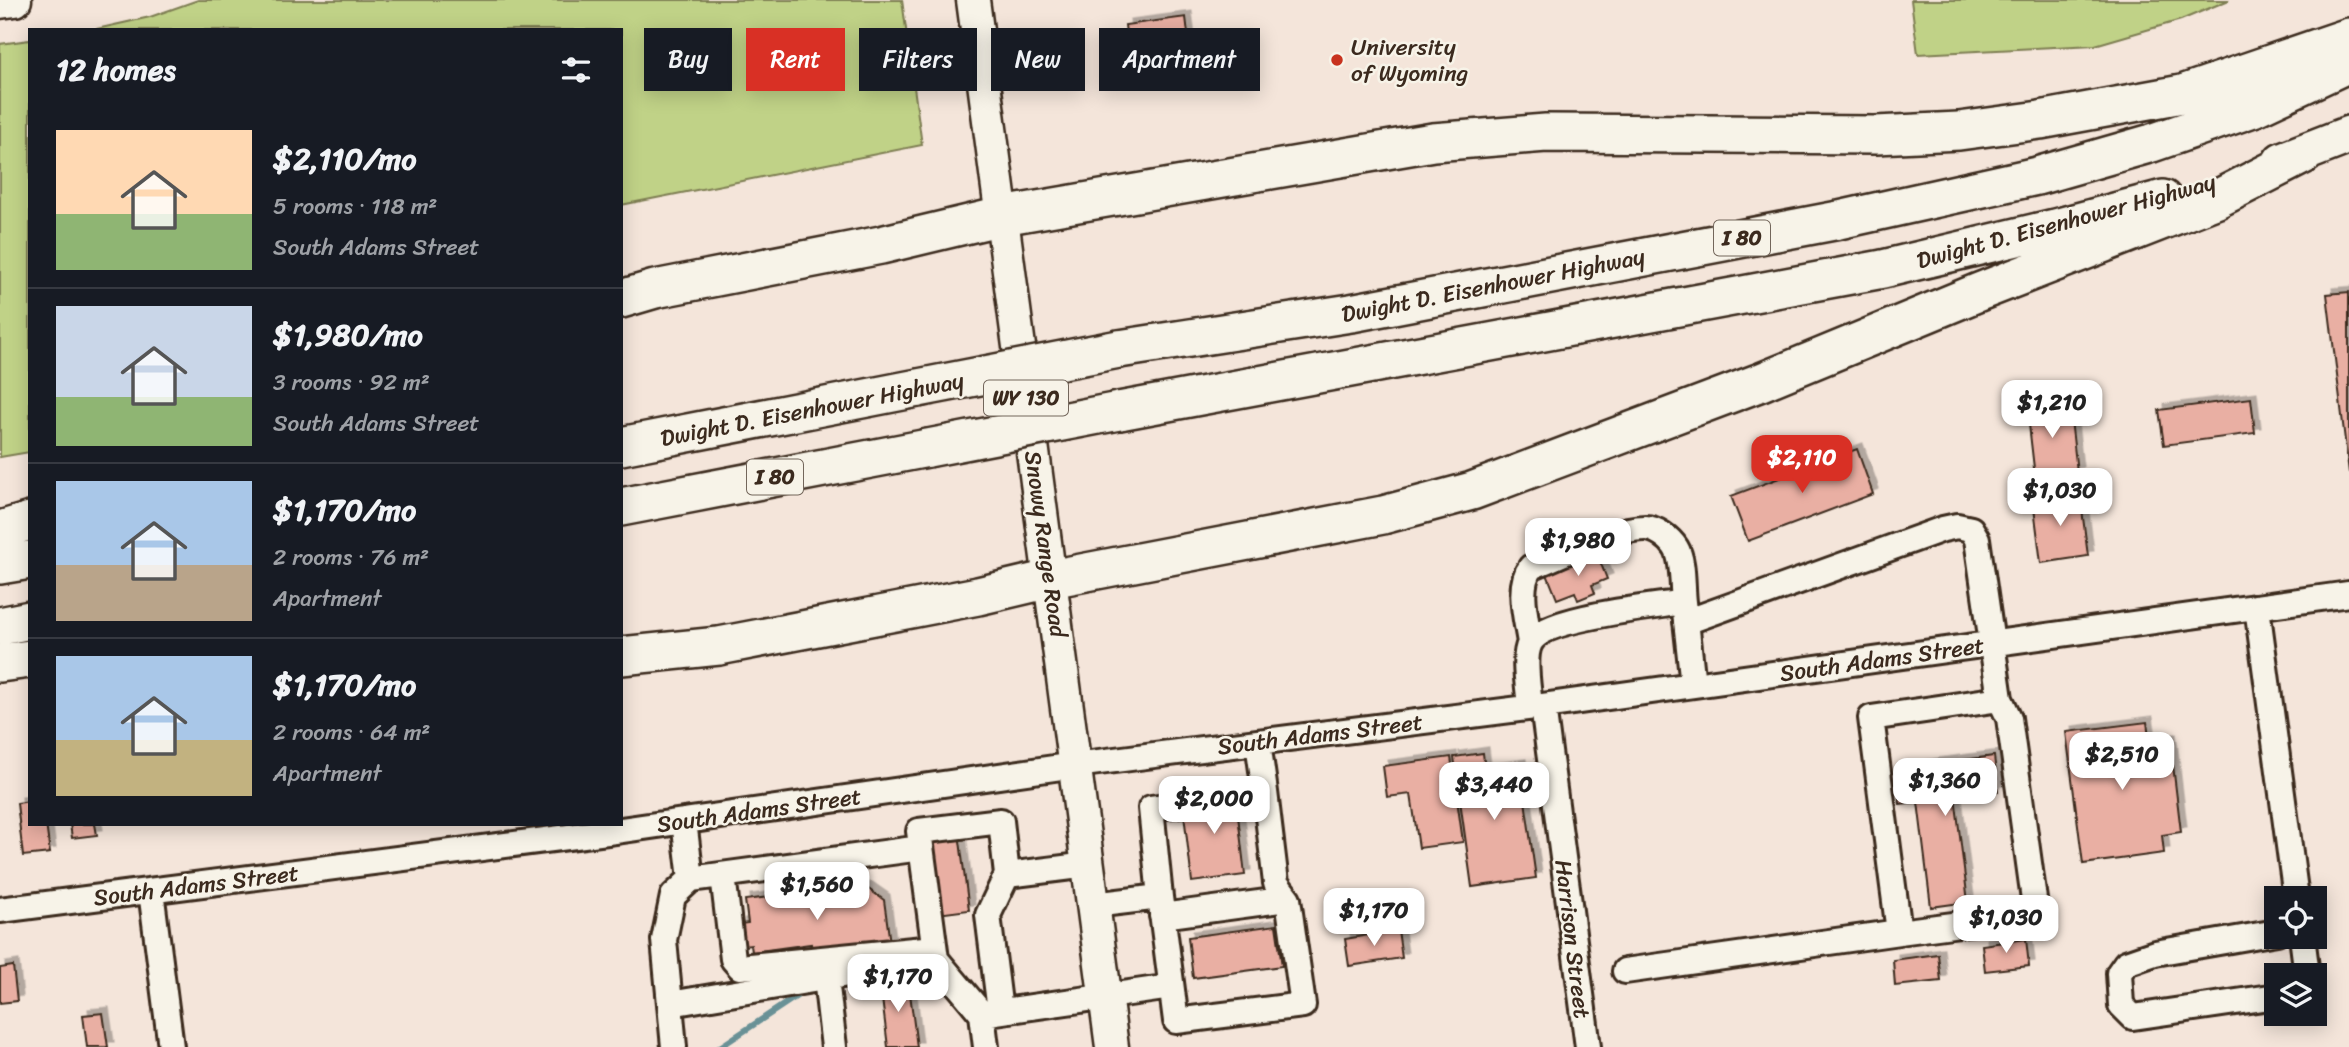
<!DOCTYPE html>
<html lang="en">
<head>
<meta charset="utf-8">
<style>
  :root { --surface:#171b24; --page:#242831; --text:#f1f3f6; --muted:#9ea1a6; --line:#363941; --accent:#d93025 }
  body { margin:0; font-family:Sriracha,sans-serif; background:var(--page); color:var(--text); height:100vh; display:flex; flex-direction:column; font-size:26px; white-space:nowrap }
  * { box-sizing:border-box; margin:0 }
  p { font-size:23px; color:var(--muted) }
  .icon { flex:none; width:38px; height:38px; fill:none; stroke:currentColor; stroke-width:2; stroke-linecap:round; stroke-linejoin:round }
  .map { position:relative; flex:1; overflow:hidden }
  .sheet { position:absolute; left:28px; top:28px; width:595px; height:798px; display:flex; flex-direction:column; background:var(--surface); border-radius:0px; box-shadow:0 4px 18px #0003 }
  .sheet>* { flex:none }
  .hud { position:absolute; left:644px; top:28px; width:665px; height:63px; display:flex; gap:14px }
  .buttons { position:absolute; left:2264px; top:886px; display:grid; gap:14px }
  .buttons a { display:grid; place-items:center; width:63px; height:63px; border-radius:0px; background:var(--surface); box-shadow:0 4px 18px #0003; font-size:35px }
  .price { position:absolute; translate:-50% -60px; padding:0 16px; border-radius:14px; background:#fff; color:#222; font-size:23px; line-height:46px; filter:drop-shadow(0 2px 4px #0008) }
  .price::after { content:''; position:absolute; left:50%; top:42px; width:21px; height:16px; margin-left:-10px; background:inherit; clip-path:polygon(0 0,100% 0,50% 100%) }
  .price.on { background:var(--accent); color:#fff }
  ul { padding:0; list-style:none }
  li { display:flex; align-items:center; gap:21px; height:175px; padding:0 28px }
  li+li { border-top:2px solid var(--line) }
  li span { display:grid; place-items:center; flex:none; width:196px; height:140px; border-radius:0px; color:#555 }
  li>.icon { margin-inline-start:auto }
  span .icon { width:84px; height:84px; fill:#fffc; stroke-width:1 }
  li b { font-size:30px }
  h2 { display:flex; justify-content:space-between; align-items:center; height:84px; padding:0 28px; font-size:30px }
  .pill { padding:0 24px; border-radius:0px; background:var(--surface); box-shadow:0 4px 18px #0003; font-size:24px; line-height:63px }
  .pill.on { background:var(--accent); color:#fff }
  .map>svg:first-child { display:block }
  .green { fill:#c0d287; stroke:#7e7e52; stroke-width:2 }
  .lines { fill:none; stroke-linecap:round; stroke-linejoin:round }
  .stream { stroke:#699196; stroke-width:6 }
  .building { fill:#e9afa3; stroke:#3b2a1e; stroke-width:2; filter:url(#shadow) }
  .minor-casing { stroke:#3b2a1e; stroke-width:30 }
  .major-casing { stroke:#3b2a1e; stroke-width:37 }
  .highway-casing { stroke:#3b2a1e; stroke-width:42 }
  .minor { stroke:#f7f3e8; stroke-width:24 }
  .major { stroke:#f7f3e8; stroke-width:32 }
  .highway { stroke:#f7f3e8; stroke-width:37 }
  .highway-bridge-casing { stroke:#3b2a1e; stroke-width:42; stroke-linecap:butt }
  .highway-bridge { stroke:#f7f3e8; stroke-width:37 }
  .poi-dot { fill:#c8321e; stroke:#f7f3e8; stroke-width:2.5 }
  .labels { text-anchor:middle; stroke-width:5; stroke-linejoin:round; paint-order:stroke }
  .shield { fill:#f7f3e8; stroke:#73665b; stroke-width:2 }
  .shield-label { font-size:21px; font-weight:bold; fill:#3b2a1e }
  .poi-label { font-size:23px; fill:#3b2a1e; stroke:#f7f3e8; text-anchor:start }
  .street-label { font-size:23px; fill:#3b2a1e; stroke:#f7f3e8 }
</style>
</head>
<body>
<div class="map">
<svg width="2349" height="1047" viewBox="0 0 2349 1047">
  <defs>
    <filter id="shadow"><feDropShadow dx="5.5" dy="-5.5" stdDeviation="0" flood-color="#0004"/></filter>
  </defs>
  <rect width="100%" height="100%" fill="#f4e5da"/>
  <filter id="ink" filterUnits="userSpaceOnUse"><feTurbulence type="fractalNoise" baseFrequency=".0143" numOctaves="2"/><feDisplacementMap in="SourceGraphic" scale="14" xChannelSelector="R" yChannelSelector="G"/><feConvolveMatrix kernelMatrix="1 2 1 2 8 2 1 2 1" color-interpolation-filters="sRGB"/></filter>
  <g filter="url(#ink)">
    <!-- green -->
    <path class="green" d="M198 0H902L922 145 621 205V30H92L150 17Z
      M1911 0H2229L2181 20 2095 45 1918 54Z
      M30 40V452L0 457V44Z"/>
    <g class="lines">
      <!-- stream -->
      <path class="stream" d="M720 1047 806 990"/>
    </g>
    <!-- building -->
    <path class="building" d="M1186 17 1190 50 1129 57 1125 25Z
      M2349 292V473L2327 294Z
      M2251 398 2255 433 2164 445 2159 410Z
      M2069 402 2077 472 2035 477 2027 407Z
      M1857 449 1873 494 1748 541 1731 496Z
      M2080 494 2088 556 2041 563 2033 500Z
      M1597 554 1607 579 1592 585 1595 593 1578 600 1575 592 1557 599 1547 574Z
      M2147 722 2150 743 2170 740 2181 832 2162 835 2164 853 2083 864 2066 732Z
      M1483 753 1485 770 1520 765 1536 878 1472 887 1454 757Z
      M1994 756 1998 791 1955 796 1968 902 1931 907 1918 802 1900 804 1896 769Z
      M1451 757 1463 842 1419 848 1411 794 1387 797 1383 766Z
      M1235 790 1245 875 1192 882 1182 797Z
      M30 801V824H46L50 853 23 856 17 803Z
      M70 824H95L97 835 72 838Z
      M959 833 969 910 938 914 927 837Z
      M867 888 884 900 890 943 812 953 811 944 752 952 751 945 743 946 740 924 748 923 745 900 777 896 782 900Z
      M1276 925 1282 966 1193 978 1188 937Z
      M1398 930 1402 958 1349 966 1345 939Z
      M2026 939 2029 966 1985 971 1982 945Z
      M1938 954 1941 981 1895 986 1893 960Z
      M13 966 17 1001 0 1003V968Z
      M908 978 917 1047H888L880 982Z
      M103 1013 108 1047H87L83 1015Z"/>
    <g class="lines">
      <!-- minor casing -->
      <g class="minor-casing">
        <path id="minor" d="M2257 607 2296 898
          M1686 622 1943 529 1957 526 1971 529 1977 539 2000 699 2009 718 2036 914 1899 932 1871 718 2000 699
          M1530 643C1527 621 1516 586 1531 567 1562 555 1613 528 1645 528 1656 528 1670 538 1676 548 1684 561 1682 586 1684 602
          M1543 706 1588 1047
          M1530 707C1529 690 1522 658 1530 643 1543 617 1654 607 1684 602L1693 685
          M684 821 691 879
          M723 875 733 959 740 967 934 948
          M1007 875 1088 865
          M151 891 171 1047
          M1160 897 1176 1021 1303 1005 1288 899 1276 883 1265 792
          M1093 905 1160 897 1151 808 1265 792 1258 742
          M0 910 615 831 1075 765 1543 706 2349 594
          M1162 916 1288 899
          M2277 932 2155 953 2126 963 2119 973 2121 1005 2133 1017 2277 996
          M2302 936 2307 975
          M1625 971 1899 932
          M826 978 834 1047
          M670 1004 884 968
          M982 1014 936 959 919 831 1001 821 1007 875 988 915 1000 1011
          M674 1047 664 940 673 896 691 879 921 848
          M986 1047 982 1014 1171 987"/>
      </g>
      <!-- major casing -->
      <g class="major-casing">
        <path id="major" d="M973 0 1112 1047
          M0 2 15 0"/>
      </g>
      <!-- highway casing -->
      <g class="highway-casing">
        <path id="highway" d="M2282 161 2349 135
          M621 299 655 289 881 245 1002 216 1433 142 1546 133 1876 135 1959 131 2040 120 2182 94 2349 37
          M1119 349 1351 313 1839 220 2037 176 2152 143 2253 108 2349 63
          M1119 411 1883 269 2055 228 2163 199
          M621 446 918 388
          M621 507 928 448
          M0 530 30 521
          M0 565 30 560
          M0 626 30 620
          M621 656 719 646 978 596 1050 579 1383 515 1472 491 1761 382 1979 292 2215 200 2305 154
          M0 663 30 659"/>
      </g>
      <!-- minor -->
      <use href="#minor" class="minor"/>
      <!-- major -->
      <use href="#major" class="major"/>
      <!-- highway -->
      <use href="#highway" class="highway"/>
      <!-- highway-bridge casing -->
      <g class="highway-bridge-casing">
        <path id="highway-bridge" d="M918 388 1119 349
          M928 448 1119 411"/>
      </g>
      <!-- highway-bridge -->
      <use href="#highway-bridge" class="highway-bridge"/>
    </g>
  </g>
  <!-- markers -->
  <circle class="poi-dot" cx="1337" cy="60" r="7"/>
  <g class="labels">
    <!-- shield labels -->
    <g class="shield">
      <rect x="1714" y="220.5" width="56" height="35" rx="5"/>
      <rect x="984" y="380.5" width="84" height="35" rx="5"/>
      <rect x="747" y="459.5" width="56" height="35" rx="5"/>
    </g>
    <g class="shield-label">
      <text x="1742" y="245">I 80</text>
      <text x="1026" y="405">WY 130</text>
      <text x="775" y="484">I 80</text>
    </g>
    <!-- poi labels -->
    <g class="poi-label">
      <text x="1351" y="55">University<tspan x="1351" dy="26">of Wyoming</tspan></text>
    </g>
    <!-- street labels -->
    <g class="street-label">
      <text transform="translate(2066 221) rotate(-15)" y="8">Dwight D. Eisenhower Highway</text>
      <text transform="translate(1493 285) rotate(-11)" y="8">Dwight D. Eisenhower Highway</text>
      <text transform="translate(812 409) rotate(-11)" y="8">Dwight D. Eisenhower Highway</text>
      <text transform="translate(1046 544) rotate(82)" y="8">Snowy Range Road</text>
      <text transform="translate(1882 659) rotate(-8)" y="8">South Adams Street</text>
      <text transform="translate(1320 734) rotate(-7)" y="8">South Adams Street</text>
      <text transform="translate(759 810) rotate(-8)" y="8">South Adams Street</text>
      <text transform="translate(196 885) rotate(-7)" y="8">South Adams Street</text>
      <text transform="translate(1573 939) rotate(83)" y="8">Harrison Street</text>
    </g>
  </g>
</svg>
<div class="buttons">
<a><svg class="icon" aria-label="locate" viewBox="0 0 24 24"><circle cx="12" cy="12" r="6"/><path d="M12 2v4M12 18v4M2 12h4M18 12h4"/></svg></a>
<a><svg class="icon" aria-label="layers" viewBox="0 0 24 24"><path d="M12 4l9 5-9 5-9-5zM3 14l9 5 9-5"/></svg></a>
</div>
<b class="price" style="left:2052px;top:440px">$1,210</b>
<b class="price on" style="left:1802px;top:495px">$2,110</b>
<b class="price" style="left:2060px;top:528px">$1,030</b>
<b class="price" style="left:1578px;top:578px">$1,980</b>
<b class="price" style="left:2122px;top:792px">$2,510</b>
<b class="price" style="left:1945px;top:818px">$1,360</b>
<b class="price" style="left:1494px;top:822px">$3,440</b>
<b class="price" style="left:1214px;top:836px">$2,000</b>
<b class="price" style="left:817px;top:922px">$1,560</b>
<b class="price" style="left:1374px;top:948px">$1,170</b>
<b class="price" style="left:2006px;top:955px">$1,030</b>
<b class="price" style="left:898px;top:1014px">$1,170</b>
<div class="hud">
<a class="pill">Buy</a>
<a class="pill on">Rent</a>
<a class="pill">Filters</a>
<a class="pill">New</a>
<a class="pill">Apartment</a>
</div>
<section class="sheet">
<h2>12 homes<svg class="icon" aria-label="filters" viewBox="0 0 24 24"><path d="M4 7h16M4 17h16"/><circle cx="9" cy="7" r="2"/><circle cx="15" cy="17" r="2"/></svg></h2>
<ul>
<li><span style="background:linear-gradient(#ffd9b3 60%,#8fb573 0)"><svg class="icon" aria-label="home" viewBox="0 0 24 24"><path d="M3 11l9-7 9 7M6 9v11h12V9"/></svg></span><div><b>$2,110/mo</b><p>5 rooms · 118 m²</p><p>South Adams Street</p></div></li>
<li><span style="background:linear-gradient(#c9d6e8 65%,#8fb573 0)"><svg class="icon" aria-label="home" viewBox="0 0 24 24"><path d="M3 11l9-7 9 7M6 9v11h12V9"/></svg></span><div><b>$1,980/mo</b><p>3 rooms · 92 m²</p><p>South Adams Street</p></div></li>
<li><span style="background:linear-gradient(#a9c7e8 60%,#b9a48a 0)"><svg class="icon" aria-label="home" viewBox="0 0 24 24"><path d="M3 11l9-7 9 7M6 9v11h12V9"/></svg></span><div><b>$1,170/mo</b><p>2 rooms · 76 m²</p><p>Apartment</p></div></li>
<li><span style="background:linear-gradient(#a9c7e8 60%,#c2b280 0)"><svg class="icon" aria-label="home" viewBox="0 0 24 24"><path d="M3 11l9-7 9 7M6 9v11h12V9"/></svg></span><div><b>$1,170/mo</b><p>2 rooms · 64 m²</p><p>Apartment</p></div></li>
</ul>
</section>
</div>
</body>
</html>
